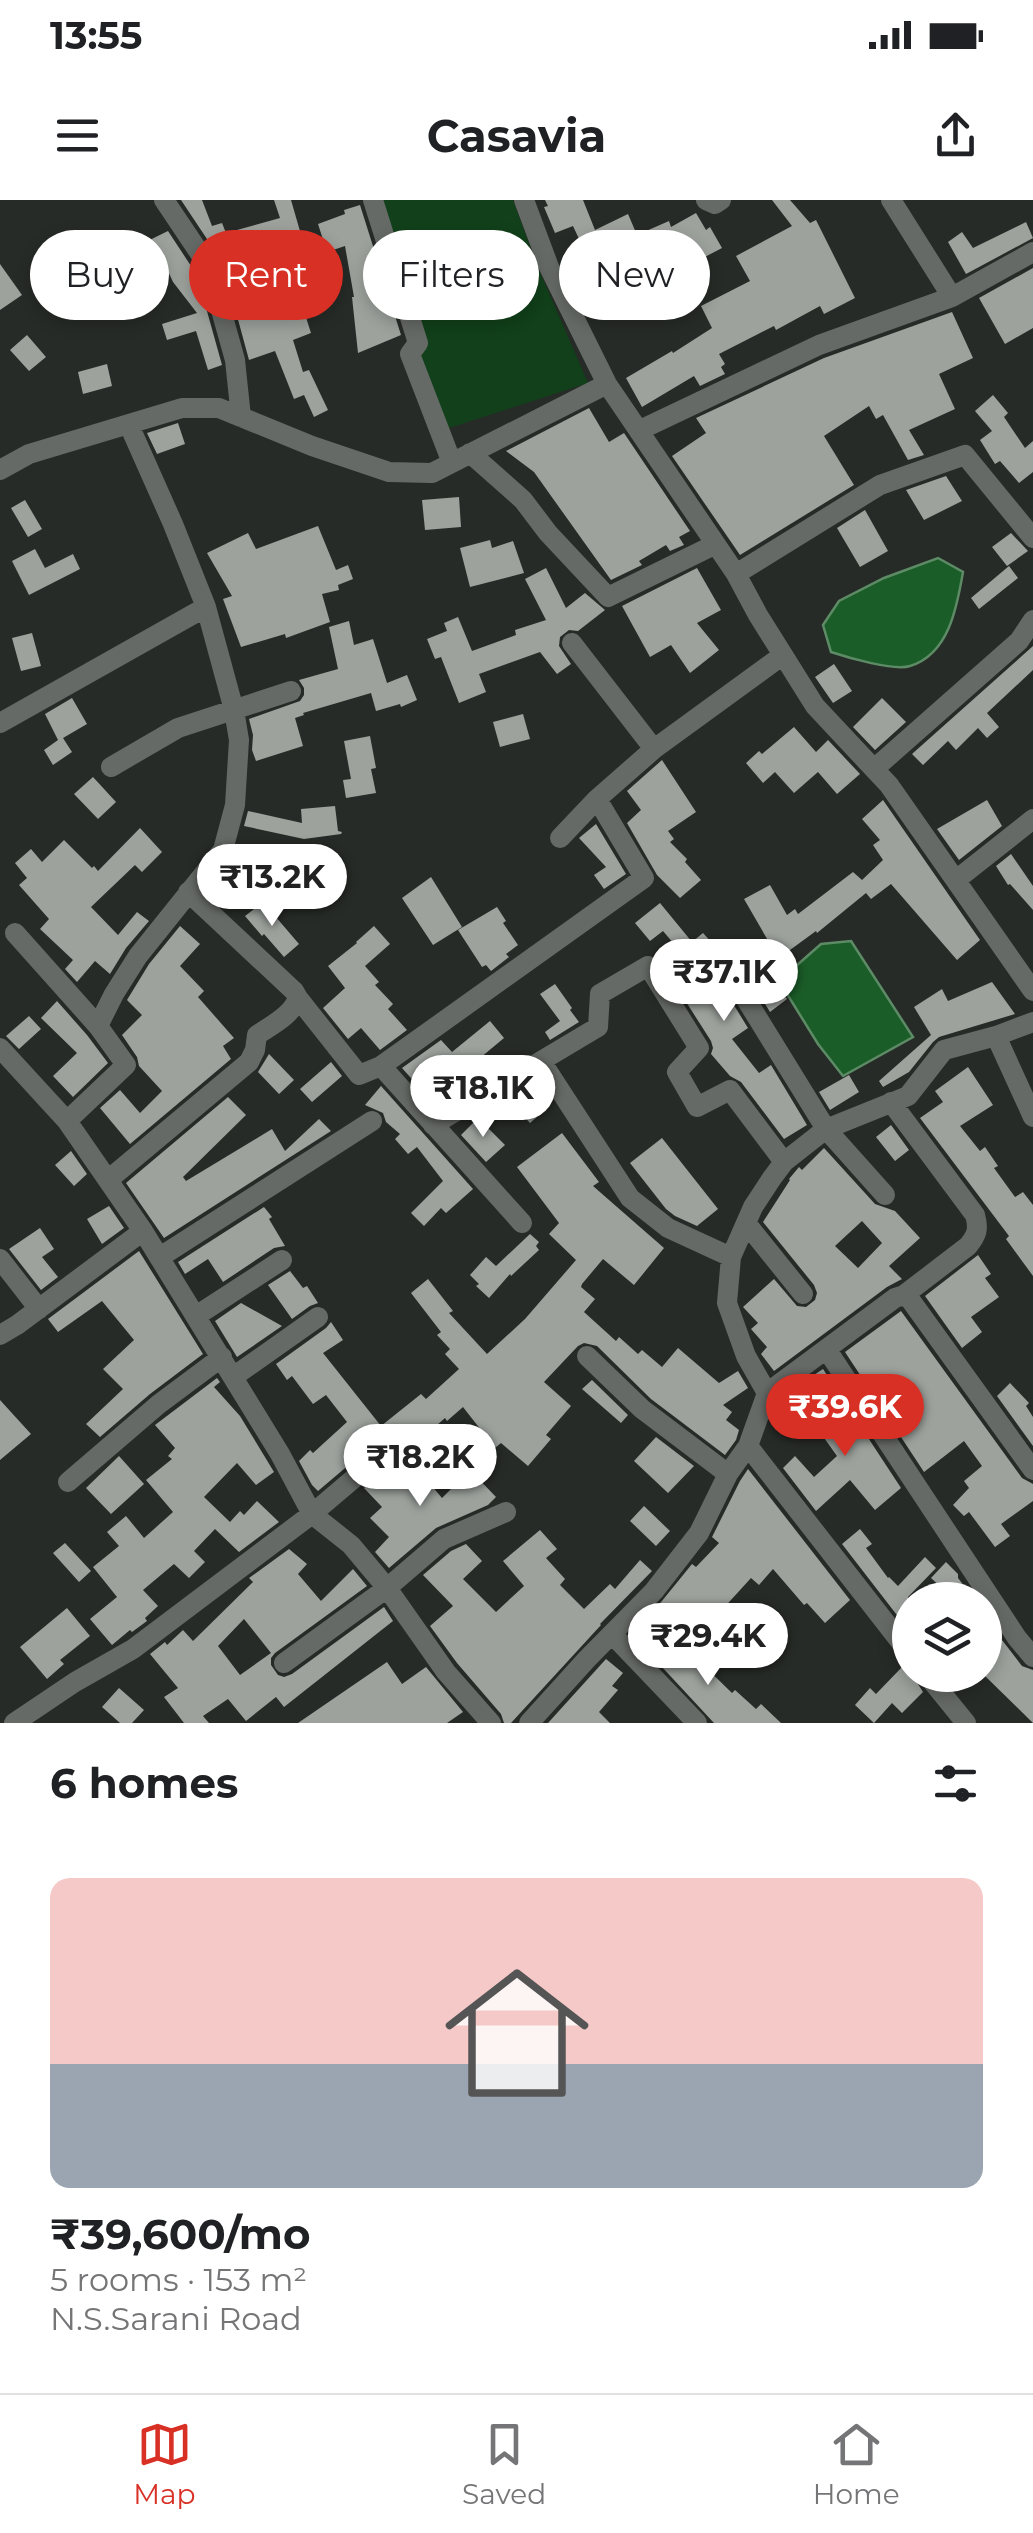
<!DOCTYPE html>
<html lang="en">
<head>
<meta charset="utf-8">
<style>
  :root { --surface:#fff; --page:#f2f2f2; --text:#202124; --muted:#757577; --line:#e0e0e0; --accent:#d93025 }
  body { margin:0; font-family:Montserrat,sans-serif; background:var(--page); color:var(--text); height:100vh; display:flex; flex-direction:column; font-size:38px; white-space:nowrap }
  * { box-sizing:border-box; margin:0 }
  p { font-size:32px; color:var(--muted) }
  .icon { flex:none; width:55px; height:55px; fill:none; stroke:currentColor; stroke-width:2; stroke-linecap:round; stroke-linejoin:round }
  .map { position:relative; height:1523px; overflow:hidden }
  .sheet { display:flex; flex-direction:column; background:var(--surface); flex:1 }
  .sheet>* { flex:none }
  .hud { position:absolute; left:30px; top:30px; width:975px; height:90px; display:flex; gap:20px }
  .buttons { position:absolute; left:892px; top:1382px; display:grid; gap:20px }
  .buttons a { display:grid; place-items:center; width:110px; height:110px; border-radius:50%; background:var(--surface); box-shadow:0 5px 15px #0003; font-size:50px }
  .price { position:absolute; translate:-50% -85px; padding:0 22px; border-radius:35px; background:#fff; color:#222; font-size:32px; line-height:65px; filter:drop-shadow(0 2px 5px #0008) }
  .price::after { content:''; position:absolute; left:50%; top:60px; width:30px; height:22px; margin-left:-15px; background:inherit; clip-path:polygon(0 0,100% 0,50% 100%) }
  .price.active { background:var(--accent); color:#fff }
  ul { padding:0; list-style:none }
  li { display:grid; align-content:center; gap:20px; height:530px; padding:0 50px }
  li span { display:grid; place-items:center; height:310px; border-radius:20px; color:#555 }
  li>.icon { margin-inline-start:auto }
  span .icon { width:180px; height:180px; fill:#fffc; stroke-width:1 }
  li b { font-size:42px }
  h2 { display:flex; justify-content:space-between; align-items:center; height:120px; padding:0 50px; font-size:42px }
  .pill { padding:0 35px; border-radius:45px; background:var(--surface); box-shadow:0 5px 15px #0003; font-size:35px; line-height:90px }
  .pill.active { background:var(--accent); color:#fff }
  .status { display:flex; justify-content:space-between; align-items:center; height:70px; padding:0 50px; background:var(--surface); direction:ltr }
  .status svg { height:28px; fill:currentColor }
  header { display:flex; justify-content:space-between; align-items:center; height:130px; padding:0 50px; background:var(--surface); font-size:45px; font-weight:700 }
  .tabs { display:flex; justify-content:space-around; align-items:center; height:140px; border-top:2px solid var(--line); background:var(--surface); font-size:28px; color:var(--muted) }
  .tabs a { display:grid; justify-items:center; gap:5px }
  .tabs .active { color:var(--accent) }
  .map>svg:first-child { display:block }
  .green { fill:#11401a }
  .water { fill:#1b5d28; stroke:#5c8b65; stroke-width:2.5 }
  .building { fill:#9da29d; fill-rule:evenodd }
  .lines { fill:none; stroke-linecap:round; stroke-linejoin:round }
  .minor { stroke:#666a66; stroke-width:20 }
</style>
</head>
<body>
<div class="status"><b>13:55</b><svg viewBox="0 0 49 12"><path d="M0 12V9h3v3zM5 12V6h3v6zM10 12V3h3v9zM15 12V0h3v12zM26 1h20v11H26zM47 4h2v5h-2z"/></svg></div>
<header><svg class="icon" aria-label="menu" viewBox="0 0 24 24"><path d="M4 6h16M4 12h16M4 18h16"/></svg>Casavia<svg class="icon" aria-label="share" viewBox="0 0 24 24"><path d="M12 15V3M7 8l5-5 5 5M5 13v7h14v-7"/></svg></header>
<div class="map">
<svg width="1033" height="1523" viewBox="0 0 1033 1523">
  <rect width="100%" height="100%" fill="#272b27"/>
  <!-- green -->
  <path class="green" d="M381 0H513L536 63 588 183 440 231Z"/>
  <!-- water -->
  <path class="water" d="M938 358 963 372C957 407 949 454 910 466 894 471 849 458 831 452L823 425 839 401 884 378Z
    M851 741 913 837 843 876 818 844 779 781 821 744Z"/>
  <!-- building -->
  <path class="building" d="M181 0H202L212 26 222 23 226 33 280 18 274 0H291L302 38 289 41 298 75 293 77 311 133 293 140 303 172 309 170 328 210 314 217 304 195 294 199 275 151 249 160 233 101 256 91 244 52 221 60Z
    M545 0H583L595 30 628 14 637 35 669 21 671 27 696 13 706 30 710 27 722 48 678 71 674 64 630 89 624 79 608 89 586 54 573 26 555 33 544 7 548 6Z
    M772 0H790L810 23 816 20 855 98 824 114 820 106 776 130 774 126 719 154 725 164 721 167 725 174 700 186 694 176 642 207 626 178 672 151 673 153 712 128 701 106 750 81 736 56 792 26Z
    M360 5 401 135 358 153 352 97H354L345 46 327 52 318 24 345 14 344 10Z
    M1026 22 1033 38 966 74 948 42 962 32 973 48Z
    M168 31 195 72 191 73 200 86 222 165 208 170 196 131 167 140 162 124 197 113 173 82 162 58 127 75 117 56Z
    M0 64 22 95 0 110Z
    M1033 68V128L1005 144 979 98Z
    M952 112 973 158 939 174 955 209 909 230 924 255 908 260 883 215 876 219 869 206 824 236 854 285 740 355 672 256 706 233 696 218 824 158Z
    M27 135 46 157 29 171 10 150Z
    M107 164 112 186 83 194 78 172Z
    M993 195 1008 213 1004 217 1025 248 1033 241V272L1019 283 1000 261 995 264 980 240 992 231 975 211Z
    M589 208 609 242 624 233 690 331 679 337 684 345 670 351 666 345 639 361 642 365 611 380 534 272 506 251Z
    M178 223 185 244 157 254 147 233Z
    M946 276 962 301 924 320 906 290Z
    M459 297 461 327 425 330 422 300Z
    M25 300 42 329 28 337 11 308Z
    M865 310 888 351 860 367 837 328Z
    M318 326 336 370 348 365 353 379 338 385 339 390 322 394 330 422 286 438 285 434 241 447 223 399 232 396 207 353 248 333 256 349Z
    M1011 333 1028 351 1007 366 992 347Z
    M490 340 492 348 513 341 524 373 470 387 460 348Z
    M35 349 45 368 73 354 80 369 29 395 12 361Z
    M1009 366 1018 378 979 409 971 398Z
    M546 368 566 408 585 393 605 410 578 431 569 430 560 437 559 446 571 464 557 474 540 452 479 474 486 492 459 503 441 457 435 459 427 439 447 431 444 423 458 417 472 451 516 435 515 430 546 420 525 379Z
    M697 368 721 410 697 423 719 450 690 473 671 445 650 457 622 406Z
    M349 421 354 445 373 439 387 483 407 475 417 500 401 507 400 504 376 511 371 493 303 513 304 515 295 518 303 546 256 561 252 550 253 535 249 519 300 501 304 495V488L299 480 338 469 329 427Z
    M32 433 41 466 21 471 12 438Z
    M1033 446V470L987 513 999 527 987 538 978 528 956 550 948 541 923 565 912 554Z
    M834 464 852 491 833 503 815 477Z
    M72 498 87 524 63 538 72 552 53 565 44 550 58 540 45 514Z
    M882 498 906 522 875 550 853 527Z
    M523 514 530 539 500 547 493 522Z
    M794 527 816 552 828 540 860 574 837 594 818 572 794 593 775 572 763 583 746 563 759 551 762 554Z
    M370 536 376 568 371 569 376 593 346 598 343 580 351 579 344 541Z
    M662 560 696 612 668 631 674 639 670 642 687 659 685 662 701 680 680 698 657 675 627 623 641 610 627 591Z
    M93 577 116 602 98 619 74 594Z
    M883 600 980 740 957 760 891 684 871 699 866 693 817 733 816 731 764 769 787 799 770 812 739 762 770 744 744 699 770 685 787 715 795 709 798 714 853 672 862 680 883 660 873 645 880 640 862 619Z
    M987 600 1002 626 959 660 937 629Z
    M335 606 338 631 342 632 341 634 304 639 244 626 248 611 302 623 301 609Z
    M596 624 626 674 604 689 594 675 606 667 579 638Z
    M140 628 162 652 142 672 135 665 91 707 118 735 137 712 149 721 126 748 110 774 95 761 77 782 65 769 73 760 40 729 49 719 19 685 27 678 15 663 31 649 42 662 64 640 92 668 94 666 98 671Z
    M1011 654 1033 686V710L1010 684 1008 685 996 666Z
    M307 663 328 682 308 704 287 685Z
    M431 677 462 727 433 745 402 698Z
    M263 702 299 744 284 757 264 734 262 736 245 716Z
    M660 703 692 742 703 733 714 745 708 751V763L748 828 732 839 759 873 771 865 807 925 784 939 741 882 730 876 711 854 713 848 711 841 681 794 691 785 687 780 697 771 663 731 650 741 635 723Z
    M497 707 506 721 503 723 518 745 506 754 509 757 491 771 486 765 482 767 458 730Z
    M180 726 200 744 180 766 204 791 198 797 234 838 223 846 231 859 130 944 100 908 120 890 140 913 162 891 139 866 137 857 122 835 142 815 127 800 149 764Z
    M374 726 390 744 365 766 379 782 375 785 393 804 388 809 407 830 380 850 361 828 348 839 323 808 345 788 328 766 357 743 356 742Z
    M992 782 1015 814 939 837 933 842 909 872 883 887 879 881 931 835 914 807 942 789 948 801Z
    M555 784 572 808 570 810 579 822 550 840 545 832 560 821 540 794Z
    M57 801 87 835 108 863 73 897 53 876 77 853 41 818Z
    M29 816 41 829 19 849 6 836Z
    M490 821 504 838 462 873 467 880 435 905 402 868 441 840 452 852Z
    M269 854 294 880 279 894 258 872Z
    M331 862 342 876 312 902 300 889Z
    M968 867 993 905 960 926 980 951 985 947 998 966 994 968 1015 997 1023 992 1033 1005V1076L1006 1039 1009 1036 920 918 943 902 935 891Z
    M849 875 859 892 830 910 819 892Z
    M381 886 473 989 446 1013 441 1008 424 1026 411 1013 443 981 417 947 408 954 395 939 400 934 386 922 383 913 365 905Z
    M526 889 545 910 530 923 511 902Z
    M228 897 246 915 183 977 186 981 272 929 285 951 319 919 331 931 164 1038 126 983Z
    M478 918 505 945 486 962 461 935Z
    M891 925 909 950 895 961 876 937Z
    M562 933 599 982 593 986 664 1048 634 1085 603 1059 582 1084 581 1087 595 1099 584 1112 616 1141 619 1137 638 1154 642 1150 662 1167 678 1148 719 1183 738 1171 748 1188 723 1205 732 1212 726 1220 739 1230 736 1240 725 1255 651 1199 597 1146 584 1143 578 1146 544 1182 571 1206 546 1235 551 1239 528 1266 501 1243 495 1248 463 1207 447 1221 445 1218 427 1234 423 1230 398 1253 396 1244 390 1240 384 1238 377 1241 318 1291 312 1285 299 1261 310 1250 313 1253 347 1222 326 1195 313 1204 292 1176 287 1180 276 1164 326 1128 331 1122 343 1140 323 1153 381 1226 421 1194 426 1199 459 1169 445 1154 450 1149 437 1135 441 1132 411 1093 428 1079 453 1111 449 1113 487 1154 525 1119 576 1060 549 1034 559 1023 517 967Z
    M662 938 718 1009 697 1026 675 1016 666 1009 630 963Z
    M824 948 875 1004 895 1011 920 1038 889 1066 902 1079 887 1087 774 1171 761 1154 767 1147 751 1129 758 1123 743 1107 774 1079 797 1106 806 1107 815 1100 817 1093 814 1085 763 1022 790 980 789 979 799 967 802 970ZM862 1021 882 1043 858 1068 835 1046Z
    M71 951 87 974 74 986 55 965Z
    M109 1006 124 1028 102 1044 87 1019Z
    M264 1007 272 1017 269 1019 285 1046 274 1048 223 1082 208 1059 185 1074 178 1062Z
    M40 1028 54 1049 42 1057 58 1077 41 1090 9 1049Z
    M530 1034 539 1042 536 1046 539 1050 511 1076 510 1074 489 1098 476 1086 479 1084 470 1075 486 1057 496 1066Z
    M139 1051 203 1154 150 1194 100 1237 86 1224 123 1189 103 1169 134 1140 102 1101 58 1132 48 1119Z
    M978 1055 991 1074 985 1078 999 1097 971 1117 982 1132 962 1148 925 1096Z
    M290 1071 303 1088 307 1086 318 1103 310 1106 292 1119 268 1085Z
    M241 1103 282 1126 237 1157 215 1121Z
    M901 1111 1022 1278 1033 1284V1301L1001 1324 1010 1336 995 1347 969 1312 964 1316 953 1305 969 1288 964 1281 982 1266 964 1241 924 1272 845 1152Z
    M823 1169 901 1288 875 1310 850 1280 816 1311 783 1268 795 1256 814 1277 837 1256 822 1235 841 1220 811 1177Z
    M217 1178 220 1182 214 1187 240 1216 274 1272 256 1285 237 1263 204 1297 230 1322 240 1311 244 1315 257 1301 279 1322 239 1352 215 1329 194 1351 205 1362 189 1378 174 1364 143 1390 158 1406 145 1418 147 1421 132 1432 130 1430 112 1445 90 1419 117 1397 93 1367 119 1346 107 1332 126 1316 144 1338 173 1312 146 1280 172 1259 168 1256 175 1248 155 1225Z
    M592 1180 628 1215 621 1223 582 1189Z
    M1010 1183 1029 1203 1026 1206 1033 1217V1246L997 1196Z
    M0 1200 31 1234 0 1260Z
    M656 1237 694 1266 668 1293 634 1261Z
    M119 1256 144 1284 111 1314 86 1288Z
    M389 1267 407 1284 421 1273 442 1298 470 1270 496 1297 488 1305 436 1328 389 1368 375 1352 389 1337 370 1318 382 1307 364 1288Z
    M748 1269 850 1400 825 1423 807 1403 804 1405 773 1369 759 1385 751 1378 710 1423 689 1404 669 1426 653 1412 692 1364 696 1367 719 1343 712 1337 740 1281Z
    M644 1306 670 1331 656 1346 630 1321Z
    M860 1329 872 1344 866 1348 888 1378 889 1377 898 1386 925 1357 936 1368 908 1397 910 1432 842 1344Z
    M540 1330 557 1349 546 1358 565 1379 560 1385 584 1409 610 1384 615 1389 640 1360 652 1371 600 1424 601 1425 511 1523H504L501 1514 457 1463 430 1426 453 1406 423 1375 451 1351 466 1344 482 1361 463 1379 496 1412 524 1386 503 1361Z
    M65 1343 91 1371 79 1382 53 1353Z
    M289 1349 307 1364 298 1374 321 1401 353 1369 367 1386 275 1453 271 1458V1465L278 1475 284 1477 292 1474 384 1407 393 1421 284 1507 276 1497 246 1521 228 1499 203 1516 209 1523H184L164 1497 178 1488 150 1454 165 1442 167 1445 183 1430 193 1441 253 1382 249 1378ZM244 1419 271 1453 240 1475 218 1446Z
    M946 1362 958 1374V1378L975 1400H955L931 1378Z
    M67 1408 90 1436 60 1460 64 1464 47 1479 20 1447Z
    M665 1435 691 1461 695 1457 732 1493 735 1490 756 1509 761 1504 781 1523H714L649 1453Z
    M1002 1440 1022 1466 1033 1470V1523L985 1476V1457Z
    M606 1459 623 1473 612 1486 618 1490 599 1512 610 1523H548Z
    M387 1462 402 1484 426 1467 463 1512 447 1523H298Z
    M903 1466 913 1476 923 1492 902 1513 892 1503 874 1523 855 1505 870 1488 876 1494Z
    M119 1488 144 1510 132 1523H120L102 1507Z"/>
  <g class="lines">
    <!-- minor -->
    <path class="minor" d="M164 0 209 67 235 160 241 217
      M373 0 418 143 410 154 452 263
      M524 0 549 67 607 184 736 374 758 415 815 506 889 585 1033 791
      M706 0 715 4 721 0
      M891 0 952 97
      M640 230 819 145 952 97 1033 52
      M470 253 523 300 548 333 608 397 714 345
      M0 270 29 254 182 208H219L312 246 389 272 432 273 607 184
      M736 374 880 285 965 255 1033 338
      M572 443 654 549 783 455
      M0 523 206 407
      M111 567 178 528 291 491
      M874 569 1019 441 1033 420
      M560 638 597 599 654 549
      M956 680 1033 619
      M15 733 98 826 126 865 67 921
      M720 757 826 929 885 995
      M298 798 359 875 381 866 644 678 597 599
      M98 826 114 794 138 756 223 650 235 605 239 540 234 510 206 407 173 324 129 225
      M996 836 1033 917
      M0 848 67 921 143 1031 280 1254 312 1314 351 1345 387 1388 446 1472 491 1523
      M541 861 598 827 600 794 648 766 699 848 677 872 697 907 730 890 784 962
      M381 866 522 1023
      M891 902 975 1015C979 1029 977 1035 968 1046L904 1095
      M433 925 541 861 630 998 668 1028 731 1057
      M108 980 249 862 255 850 257 835C272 825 292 815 298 798L294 791 188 692
      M746 1023 803 1094
      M160 1057 372 921
      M0 1059 39 1109
      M196 1116 282 1060
      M0 1135 17 1125 143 1031
      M827 1150 1017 1438 1033 1457
      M587 1156 642 1209 728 1274
      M233 1177 318 1117
      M767 1193 895 1098 904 1095 909 1098 1033 1270
      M748 1246 910 1454
      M68 1282 159 1204 222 1157
      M612 1434 697 1523
      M284 1463 387 1388 444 1339 506 1312
      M927 1475 966 1523
      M14 1523 75 1482 133 1449 312 1314 385 1252
      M529 1523 587 1459 654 1391 699 1333 728 1274 748 1246 767 1193 746 1156 727 1103 731 1057 753 1007 772 978 784 962 826 929 908 896 944 850 996 836 1033 822"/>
  </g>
</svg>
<div class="buttons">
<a><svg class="icon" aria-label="layers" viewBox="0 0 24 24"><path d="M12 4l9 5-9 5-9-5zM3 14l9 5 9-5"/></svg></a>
</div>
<b class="price" style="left:272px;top:729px">₹13.2K</b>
<b class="price" style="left:724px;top:824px">₹37.1K</b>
<b class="price" style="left:483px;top:940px">₹18.1K</b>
<b class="price active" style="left:845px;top:1259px">₹39.6K</b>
<b class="price" style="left:420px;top:1309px">₹18.2K</b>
<b class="price" style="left:708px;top:1488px">₹29.4K</b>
<div class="hud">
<a class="pill">Buy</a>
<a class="pill active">Rent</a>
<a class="pill">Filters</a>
<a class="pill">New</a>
</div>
</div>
<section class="sheet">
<h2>6 homes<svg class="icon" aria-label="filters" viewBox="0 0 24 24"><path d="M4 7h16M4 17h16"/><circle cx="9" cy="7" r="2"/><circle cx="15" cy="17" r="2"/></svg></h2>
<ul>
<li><span style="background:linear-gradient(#f6c9c9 60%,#9aa5b1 0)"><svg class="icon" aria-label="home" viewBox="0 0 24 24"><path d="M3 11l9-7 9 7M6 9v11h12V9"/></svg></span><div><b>₹39,600/mo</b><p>5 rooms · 153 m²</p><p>N.S.Sarani Road</p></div></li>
</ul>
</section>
<nav class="tabs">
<a class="active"><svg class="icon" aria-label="map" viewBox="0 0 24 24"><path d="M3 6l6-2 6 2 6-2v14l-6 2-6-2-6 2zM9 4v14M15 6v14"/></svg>Map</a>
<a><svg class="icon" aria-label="saved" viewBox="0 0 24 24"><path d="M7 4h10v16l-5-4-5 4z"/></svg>Saved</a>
<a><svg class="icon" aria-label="home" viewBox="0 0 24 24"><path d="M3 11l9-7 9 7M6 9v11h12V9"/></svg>Home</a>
</nav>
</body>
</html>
